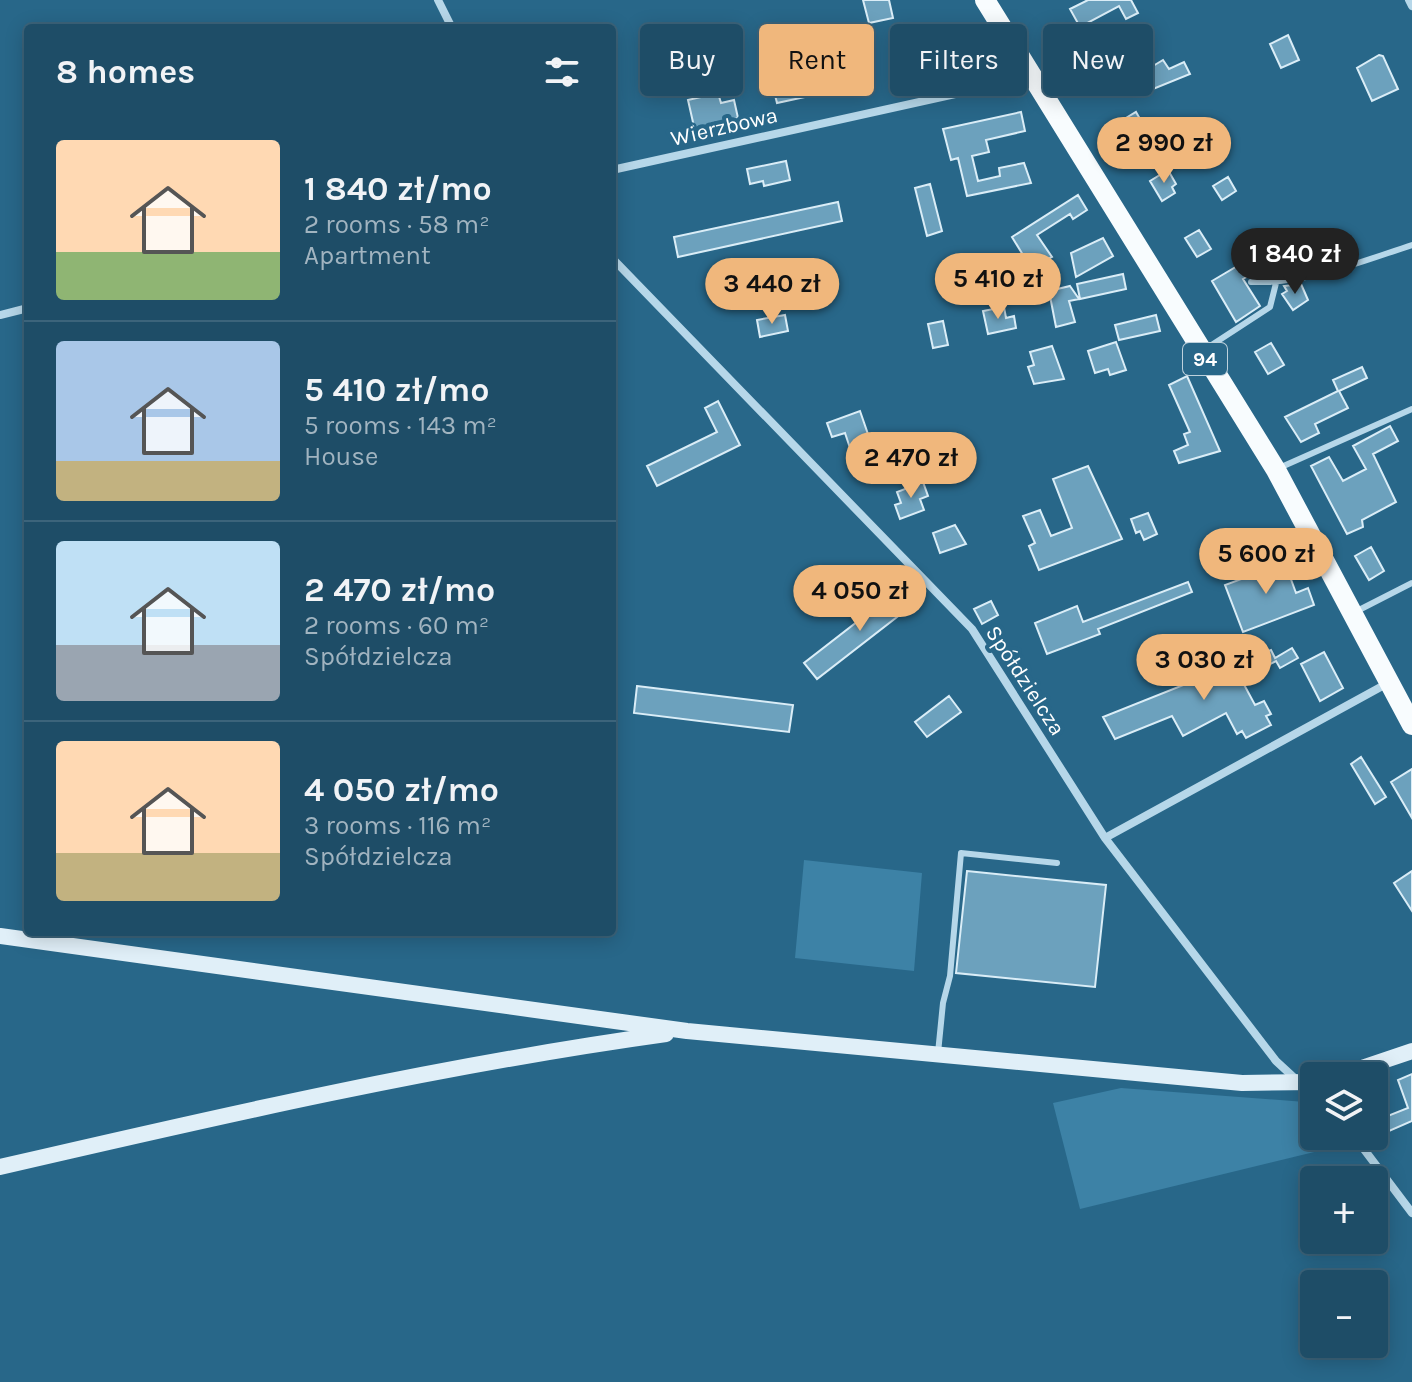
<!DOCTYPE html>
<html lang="en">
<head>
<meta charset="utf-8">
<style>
  :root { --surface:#1e4d67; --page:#26546d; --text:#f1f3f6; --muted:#a1b4c0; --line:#3c647b; --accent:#f0b77c }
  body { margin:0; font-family:Karla,sans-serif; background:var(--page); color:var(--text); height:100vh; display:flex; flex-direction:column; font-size:30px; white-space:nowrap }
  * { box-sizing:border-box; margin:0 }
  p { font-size:26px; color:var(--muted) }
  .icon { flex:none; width:44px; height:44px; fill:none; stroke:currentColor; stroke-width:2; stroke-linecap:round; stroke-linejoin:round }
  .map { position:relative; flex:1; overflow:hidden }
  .sheet { position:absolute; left:24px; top:24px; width:592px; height:912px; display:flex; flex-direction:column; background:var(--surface); border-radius:8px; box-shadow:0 4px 20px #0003,0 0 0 2px var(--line) }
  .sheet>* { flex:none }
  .banner { position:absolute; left:640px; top:24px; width:652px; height:72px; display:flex; gap:16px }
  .controls { position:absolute; left:1300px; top:1062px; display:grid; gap:16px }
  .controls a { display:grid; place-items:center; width:88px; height:88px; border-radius:8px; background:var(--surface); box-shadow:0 4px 20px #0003,0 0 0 2px var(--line); font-size:40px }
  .price { position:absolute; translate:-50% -68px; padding:0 18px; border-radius:28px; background:var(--accent); color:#111; font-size:26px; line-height:52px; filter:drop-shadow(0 2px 4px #0008) }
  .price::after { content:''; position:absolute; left:50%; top:48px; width:24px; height:18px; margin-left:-12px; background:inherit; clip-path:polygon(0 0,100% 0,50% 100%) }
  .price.selected { background:#222; color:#fff }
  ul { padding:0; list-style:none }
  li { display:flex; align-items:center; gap:24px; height:200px; padding:0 32px }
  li+li { border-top:2px solid var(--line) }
  li span { display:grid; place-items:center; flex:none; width:224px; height:160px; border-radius:8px; color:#555 }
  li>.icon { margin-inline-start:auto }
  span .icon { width:96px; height:96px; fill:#fffc; stroke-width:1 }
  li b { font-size:34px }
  h2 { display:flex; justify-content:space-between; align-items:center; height:96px; padding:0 32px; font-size:34px }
  .chip { padding:0 28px; border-radius:8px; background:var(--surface); box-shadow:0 4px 20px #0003,0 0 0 2px var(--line); font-size:28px; line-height:72px }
  .chip.selected { background:var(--accent); color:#111 }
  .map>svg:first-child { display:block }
  .green { fill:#3d82a6 }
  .building { fill:#6ca1bd; stroke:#daedf7; stroke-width:2 }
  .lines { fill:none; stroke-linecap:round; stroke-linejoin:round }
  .lane { stroke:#b6d7e9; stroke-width:6 }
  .street { stroke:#b6d7e9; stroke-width:8 }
  .secondary { stroke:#e0eff8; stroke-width:16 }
  .primary { stroke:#f8fcfe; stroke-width:20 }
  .labels { text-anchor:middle; stroke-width:8; stroke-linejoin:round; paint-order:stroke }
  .shield { fill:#286789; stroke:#bed1dc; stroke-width:2 }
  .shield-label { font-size:20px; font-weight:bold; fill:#fff }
  .street-label { font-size:22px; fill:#fff; stroke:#286789 }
</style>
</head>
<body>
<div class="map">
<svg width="1412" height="1382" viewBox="0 0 1412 1382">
  <rect width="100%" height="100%" fill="#286789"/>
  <!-- green -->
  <path class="green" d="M804 860 922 873 914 971 795 958Z
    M1121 1088 1305 1102 1314 1112V1136H1335L1343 1145 1080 1209 1053 1103Z"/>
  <!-- building -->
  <path class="building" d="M863 0H889L893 18 869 23Z
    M1088 0H1131L1138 13 1126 19 1119 6 1080 27 1070 9Z
    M807 27 811 50 789 55 784 31Z
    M1288 35 1299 60 1281 68 1270 44Z
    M1116 46 1126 61 1110 71 1100 56Z
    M945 47 954 87 936 90 926 51Z
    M1379 55 1383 56 1398 89 1372 101 1357 68Z
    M1163 60 1169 69 1184 62 1190 74 1153 89 1143 72Z
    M799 68 805 97 777 103 771 79 789 75 788 71Z
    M718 93 721 103 734 100 738 118 724 121 726 134 697 140 688 100Z
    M1021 112 1025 131 986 140 989 152 972 156 978 181 1000 176 999 168 1024 163 1031 183 967 196 958 158 951 160 943 129Z
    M1136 112 1144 126 1139 129 1141 134 1128 142 1116 124Z
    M786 161 790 180 764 186 763 181 750 184 747 169Z
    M1168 170 1176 184 1172 187 1175 193 1162 201 1150 181Z
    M1228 177 1236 191 1222 200 1213 186Z
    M930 184 942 231 927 236 915 188Z
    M1078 195 1087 210 1073 219 1070 214 1037 235 1052 257 1031 268 1012 237Z
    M838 202 842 221 678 257 674 237Z
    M1199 230 1211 249 1197 257 1185 238Z
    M1103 238 1113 256 1076 277 1071 253Z
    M1266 249 1274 261 1243 279 1260 306 1236 322 1212 281Z
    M1123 274 1126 289 1080 299 1077 284Z
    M1301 284 1308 300 1293 310 1282 294 1287 291 1284 286Z
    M1070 286 1079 299 1069 301 1075 322 1056 327 1049 291Z
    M1004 307 1006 318 1014 316 1016 328 988 334 983 311Z
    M785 315 788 331 760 337 757 320Z
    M1156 315 1160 331 1119 340 1115 325Z
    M943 321 948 345 933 348 928 324Z
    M1116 342 1126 370 1110 375 1108 369 1095 373 1088 351Z
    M1271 343 1284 365 1268 374 1255 352Z
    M1052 346 1064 379 1034 384 1028 367 1034 365 1030 352Z
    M1362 367 1367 378 1339 391 1348 408 1315 424 1319 433 1301 442 1285 417 1338 391 1333 380Z
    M1187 376 1220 451 1179 463 1174 451 1188 445 1184 434 1190 432 1169 385Z
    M718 401 740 445 657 486 647 466 717 432 705 408Z
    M860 411 870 440 850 448 845 433 832 437 827 423Z
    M1390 426 1398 441 1373 454 1396 502 1362 520 1363 527 1347 534 1311 466 1329 457 1343 481 1366 469 1353 446Z
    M1088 466 1122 539 1039 570 1029 546 1035 543 1023 516 1040 510 1051 536 1072 528 1053 479Z
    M923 482 928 496 920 499 924 510 900 519 895 505 901 503 897 492Z
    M1148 513 1157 534 1144 540 1140 531 1136 533 1131 519Z
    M955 525 966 544 940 553 933 533Z
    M1371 547 1384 571 1369 580 1355 556Z
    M1260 558 1266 570 1285 563 1296 593 1308 588 1314 605 1243 632 1225 585 1255 574 1249 563Z
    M1188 582 1192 592 1098 629 1100 634 1047 654 1035 623 1077 606 1083 622Z
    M902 587 915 603 817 679 804 663Z
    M991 601 998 615 982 624 974 609Z
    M1292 648 1298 658 1280 668 1276 661 1241 679 1255 705 1264 701 1271 714 1266 716 1271 725 1246 738 1242 731 1237 734 1226 713 1183 736 1172 716 1115 739 1103 717 1271 650 1275 658Z
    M1324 652 1343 688 1320 701 1301 664Z
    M637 686 793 705 789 732 634 713Z
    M949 696 961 712 927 737 915 722Z
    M1361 757 1386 797 1375 804 1351 764Z
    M1412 769V818L1391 782Z
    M967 871 1106 885 1095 987 956 973Z
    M1412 871V911L1394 883Z
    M1412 1074V1121L1380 1135 1375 1121 1408 1108 1398 1080Z"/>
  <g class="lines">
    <!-- lane -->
    <path class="lane" d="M1251 282C1307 284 1360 262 1412 245
      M1204 350 1270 307 1276 283
      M1279 468 1412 409
      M1357 611 1412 583
      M938 1053 943 1003 950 976 961 853 1057 863"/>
    <!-- street -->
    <path class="street" d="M438 0 452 28
      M1409 0 1412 6
      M612 170 1032 77
      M612 258 972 629 1105 838 1276 1061 1314 1096
      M0 315 28 308
      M1105 838 1388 683
      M1354 1136 1412 1213"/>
    <!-- secondary -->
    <path class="secondary" d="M0 936 687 1031 1242 1083 1314 1082
      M1338 1076 1412 1051
      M0 1167C220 1116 442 1065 666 1034"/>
    <!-- primary -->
    <path class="primary" d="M985 0 1276 470 1412 725"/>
  </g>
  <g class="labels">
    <!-- shield labels -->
    <rect class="shield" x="1183" y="343" width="44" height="32" rx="6"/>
    <g class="shield-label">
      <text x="1205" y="366">94</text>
    </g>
    <!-- street labels -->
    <g class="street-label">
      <text transform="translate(724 126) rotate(-13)" y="8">Wierzbowa</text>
      <text transform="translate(1026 680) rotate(57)" y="8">Spółdzielcza</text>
    </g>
  </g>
</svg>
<div class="controls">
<a><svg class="icon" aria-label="layers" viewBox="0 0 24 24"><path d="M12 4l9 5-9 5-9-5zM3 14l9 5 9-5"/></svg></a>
<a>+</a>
<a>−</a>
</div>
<b class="price" style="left:1164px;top:185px">2 990 zł</b>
<b class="price selected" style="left:1295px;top:296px">1 840 zł</b>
<b class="price" style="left:998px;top:321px">5 410 zł</b>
<b class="price" style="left:772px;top:326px">3 440 zł</b>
<b class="price" style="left:911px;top:500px">2 470 zł</b>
<b class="price" style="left:1266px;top:596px">5 600 zł</b>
<b class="price" style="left:860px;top:633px">4 050 zł</b>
<b class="price" style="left:1204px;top:702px">3 030 zł</b>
<div class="banner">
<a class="chip">Buy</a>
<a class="chip selected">Rent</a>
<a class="chip">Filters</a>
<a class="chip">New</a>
</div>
<section class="sheet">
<h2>8 homes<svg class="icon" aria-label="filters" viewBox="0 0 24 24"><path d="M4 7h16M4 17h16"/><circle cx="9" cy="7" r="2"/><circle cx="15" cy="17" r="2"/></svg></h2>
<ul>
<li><span style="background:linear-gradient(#ffd9b3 70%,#8fb573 0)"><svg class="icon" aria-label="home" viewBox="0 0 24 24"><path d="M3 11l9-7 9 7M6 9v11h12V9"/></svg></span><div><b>1 840 zł/mo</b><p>2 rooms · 58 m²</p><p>Apartment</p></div></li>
<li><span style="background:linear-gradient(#a9c7e8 75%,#c2b280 0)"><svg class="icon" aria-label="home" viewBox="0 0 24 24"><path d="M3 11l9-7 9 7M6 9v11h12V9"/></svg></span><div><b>5 410 zł/mo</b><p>5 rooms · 143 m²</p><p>House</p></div></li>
<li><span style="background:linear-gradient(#bfe0f5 65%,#9aa5b1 0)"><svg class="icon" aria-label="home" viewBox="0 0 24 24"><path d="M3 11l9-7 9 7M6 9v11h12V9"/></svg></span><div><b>2 470 zł/mo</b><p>2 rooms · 60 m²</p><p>Spółdzielcza</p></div></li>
<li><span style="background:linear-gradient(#ffd9b3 70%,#c2b280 0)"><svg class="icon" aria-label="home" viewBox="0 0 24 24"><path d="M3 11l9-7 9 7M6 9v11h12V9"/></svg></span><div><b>4 050 zł/mo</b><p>3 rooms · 116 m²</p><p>Spółdzielcza</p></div></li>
</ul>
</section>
</div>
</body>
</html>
